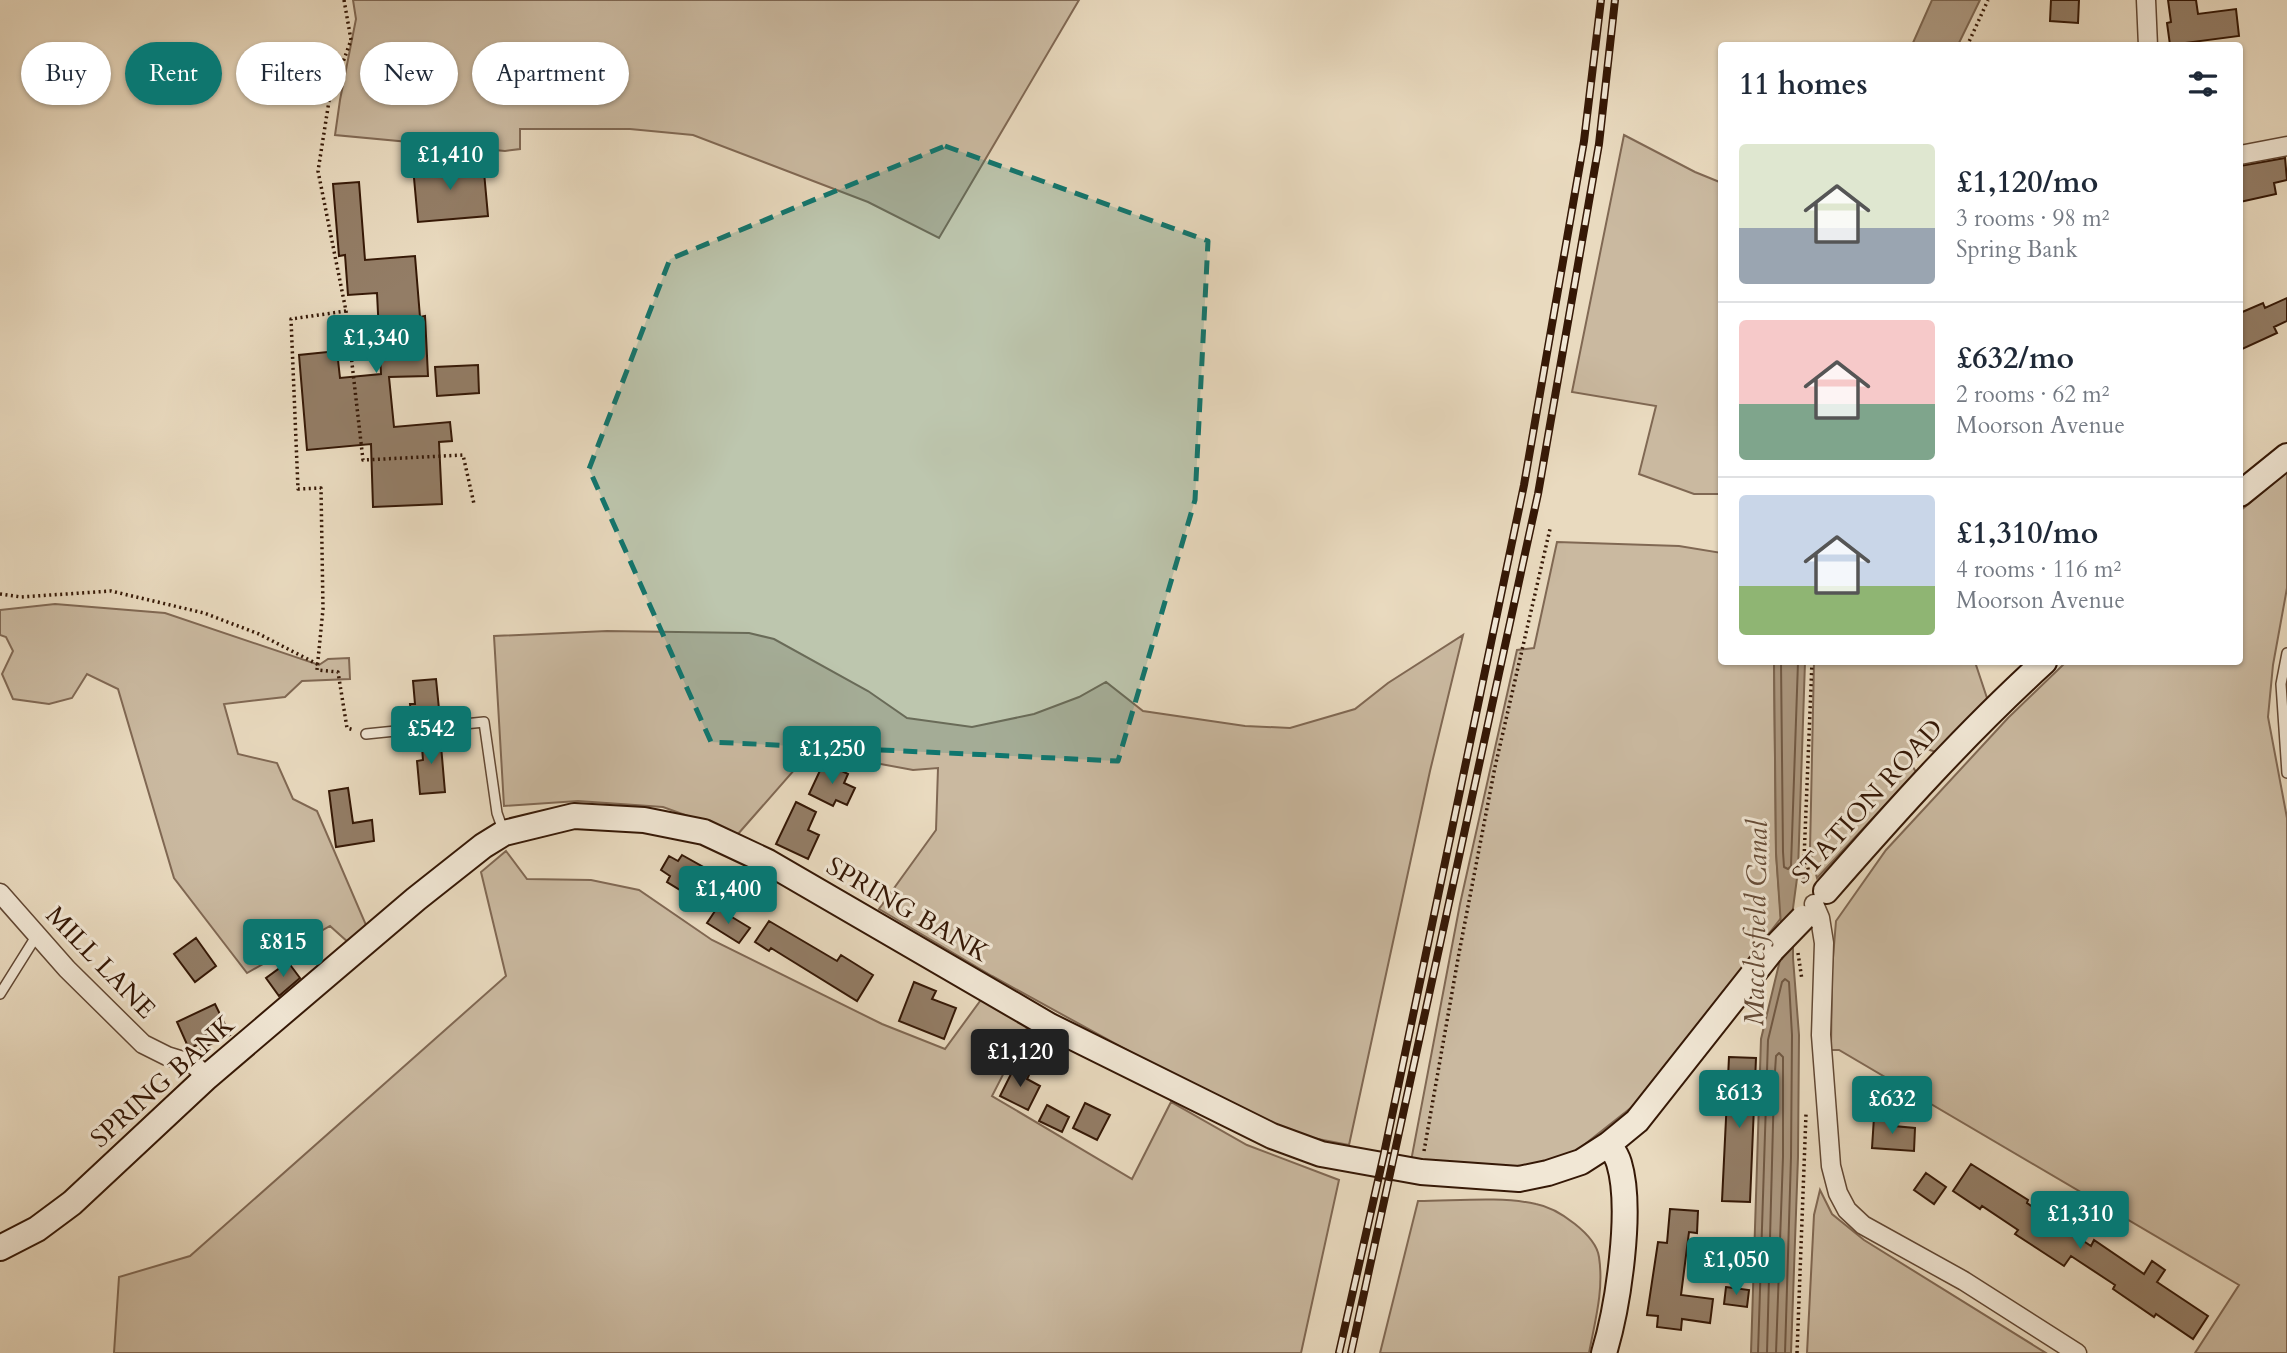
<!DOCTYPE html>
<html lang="en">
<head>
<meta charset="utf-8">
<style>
  :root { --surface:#fff; --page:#f6f6f7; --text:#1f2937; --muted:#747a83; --line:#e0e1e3; --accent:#0f766e }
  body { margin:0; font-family:Cardo,serif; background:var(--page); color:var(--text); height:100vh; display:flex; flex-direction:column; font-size:26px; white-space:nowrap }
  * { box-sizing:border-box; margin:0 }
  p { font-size:23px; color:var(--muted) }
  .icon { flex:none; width:38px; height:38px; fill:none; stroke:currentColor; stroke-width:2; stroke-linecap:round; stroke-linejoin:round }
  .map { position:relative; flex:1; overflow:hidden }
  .side { position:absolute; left:1718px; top:42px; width:525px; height:623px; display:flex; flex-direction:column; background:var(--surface); border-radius:7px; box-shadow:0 2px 5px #0004 }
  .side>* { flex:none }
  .guide { position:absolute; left:21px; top:42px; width:665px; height:63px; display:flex; gap:14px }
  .price { position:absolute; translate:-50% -60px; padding:0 16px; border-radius:7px; background:var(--accent); color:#fff; font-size:23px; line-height:46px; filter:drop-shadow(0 2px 4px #0008) }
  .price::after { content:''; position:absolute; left:50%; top:42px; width:21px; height:16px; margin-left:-10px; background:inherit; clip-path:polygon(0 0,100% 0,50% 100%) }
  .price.active { background:#222; color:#fff }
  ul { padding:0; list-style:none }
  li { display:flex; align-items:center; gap:21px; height:175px; padding:0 21px }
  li+li { border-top:2px solid var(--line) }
  li span { display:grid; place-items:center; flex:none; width:196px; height:140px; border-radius:7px; color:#555 }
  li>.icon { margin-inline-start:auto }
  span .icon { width:84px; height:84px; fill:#fffc; stroke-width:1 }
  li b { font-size:30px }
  h2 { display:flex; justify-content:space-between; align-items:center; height:84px; padding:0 21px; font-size:30px }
  .tag { padding:0 24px; border-radius:32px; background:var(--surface); box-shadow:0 2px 5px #0004; font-size:24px; line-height:63px }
  .tag.active { background:var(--accent); color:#fff }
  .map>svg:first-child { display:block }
  .green { fill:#cab9a0; stroke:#806853; stroke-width:2 }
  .water { fill:#ac9880; stroke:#7c654f; stroke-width:2 }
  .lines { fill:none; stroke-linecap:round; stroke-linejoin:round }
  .shore { stroke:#705843; stroke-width:2 }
  .building { fill:#937d66; stroke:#351806; stroke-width:2 }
  .lane-casing { stroke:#624834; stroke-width:12 }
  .street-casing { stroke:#624834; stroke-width:21 }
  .secondary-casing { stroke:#351806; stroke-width:28 }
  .path { stroke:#351806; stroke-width:3.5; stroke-dasharray:2 3.5; stroke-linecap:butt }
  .lane { stroke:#f1e7d5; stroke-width:9 }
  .street { stroke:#f1e7d5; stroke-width:18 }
  .secondary { stroke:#f1e7d5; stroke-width:24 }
  .rail-casing { stroke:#351806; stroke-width:8 }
  .rail { stroke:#f1e7d5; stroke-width:5; stroke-dasharray:16; stroke-linecap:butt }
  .secondary-bridge-casing { stroke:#351806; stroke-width:28; stroke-linecap:butt }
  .secondary-bridge { stroke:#f1e7d5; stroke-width:24 }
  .marked { fill:#0f766e; fill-opacity:0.2; stroke:#0f766e; stroke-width:5; stroke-dasharray:14 9; stroke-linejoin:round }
  .labels { text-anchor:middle; stroke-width:6; stroke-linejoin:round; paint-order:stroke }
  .street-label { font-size:26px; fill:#351806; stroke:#f1e7d5 }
  .water-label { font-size:28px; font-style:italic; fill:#654b37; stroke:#f1e7d5 }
</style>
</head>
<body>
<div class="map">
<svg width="2287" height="1353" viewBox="0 0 2287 1353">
  <rect width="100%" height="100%" fill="#e9dabf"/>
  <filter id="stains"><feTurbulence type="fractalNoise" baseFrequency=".00286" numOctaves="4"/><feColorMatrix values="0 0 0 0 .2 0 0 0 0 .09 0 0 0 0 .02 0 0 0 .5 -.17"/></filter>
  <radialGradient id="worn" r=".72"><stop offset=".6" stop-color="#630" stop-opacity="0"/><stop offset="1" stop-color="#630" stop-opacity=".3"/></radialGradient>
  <!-- green -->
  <path class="green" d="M353 0H1079L939 238 868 202 693 135 630 129H520V149L505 151 335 135 340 100 356 19Z
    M1624 135 1695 172 1722 183V494H1694L1639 474 1656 406 1572 392Z
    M2287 472V588L2273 665 2268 717 2287 818V1353H2195L2239 1285 1839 1050H1831L1832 970 1836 921 1886 850 2008 718 2066 662H2240V511Z
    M1557 542 1679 546 1722 553V662H1774L1776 853 1781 918 1637 1103 1575 1152 1531 1170 1411 1161 1460 904 1517 650 1534 648Z
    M55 604 165 613 319 665 328 659 349 658 350 679 302 681 285 697 224 704 238 754 277 763 293 799 317 811 366 925 349 943 330 926 247 973 174 878 118 689 87 674 72 698 49 704 13 699 2 674 13 651 6 637 0 635V610Z
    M607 631 749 633 774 639 868 691 907 718 972 727 1034 714 1079 697 1106 682 1143 711 1245 726 1290 728 1355 709 1388 683 1463 635 1430 771 1349 1145 1292 1134 1165 1071 992 976 879 909 936 830 938 768 913 770 859 760 824 736 738 834 663 807 578 801 504 806 494 636Z
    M1814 662H1975L1988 701 1936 752 1924 748 1911 764 1916 772 1817 878 1810 851Z
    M506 851 527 879 591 880 639 890 712 940 882 1024 945 1049 983 997 1029 1024 992 1096 1132 1179 1171 1102 1247 1145 1339 1180 1301 1353H114L119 1277 190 1256 506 976 481 872Z
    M1820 1190 1832 1214 1864 1240 2046 1353H1807L1814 1215Z
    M1418 1201C1455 1201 1500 1196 1536 1204 1558 1208 1596 1235 1599 1257 1604 1290 1595 1321 1589 1353H1380Z"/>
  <!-- water -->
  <path class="water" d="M1932 0H1980L1958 45H1912Z
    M1774 662H1805L1798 871 1793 908V958L1799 1035 1798 1157 1791 1353H1751L1761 1039 1780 960 1782 940 1776 853Z"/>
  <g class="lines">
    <!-- shore -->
    <path class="shore" d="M1781 662 1783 852 1784 867 1788 869 1791 866 1798 662
      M1758 1353 1768 1040 1782 982 1785 979 1789 982 1792 1035 1791 1157 1785 1353
      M1767 1353 1774 1087 1776 1056 1779 1053 1783 1057V1157L1776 1353"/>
  </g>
  <!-- building -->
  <path class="building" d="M2051 0H2079L2078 23 2050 21Z
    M2168 0H2196L2198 14 2236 9 2239 36 2170 45 2167 23 2171 22Z
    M2285 158 2287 180 2274 183 2276 194 2240 202V166Z
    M483 161 488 216 418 222 413 167Z
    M359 182 365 260 415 256 420 317 425 316 428 376 389 377 394 427 450 422 452 441 439 442 442 504 373 507 371 444 307 450 299 355 337 351 340 378 381 374 377 293 348 295 345 255 339 256 333 184Z
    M2287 298V321L2274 327 2277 333 2240 350V313L2263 303 2265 308Z
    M478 365 479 393 437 396 435 367Z
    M436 679 440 719 412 722 410 704H415L413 681Z
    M440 734 445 792 420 794 417 761 423 760 421 735Z
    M824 762 848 774 844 783 855 788 847 805 836 800 833 806 809 794Z
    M348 788 353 823 372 820 374 841 336 847 329 791Z
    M796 802 816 812 808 830 819 835 808 859 776 844Z
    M682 855 705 868 690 896 667 882 670 876 661 870 669 856 678 861Z
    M717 908 750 928 739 943 707 923Z
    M769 921 837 961 841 955 873 975 857 1001 771 948 769 951 755 942Z
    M196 938 216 966 195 982 174 954Z
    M288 962 300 978 279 996 266 978Z
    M914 982 936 991 932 999 956 1008 944 1039 899 1021Z
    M215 1004 230 1035 201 1049 199 1044 189 1049 177 1022Z
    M1729 1057 1756 1058 1750 1202 1722 1201Z
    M1015 1066 1030 1073 1027 1079 1040 1086 1028 1110 1000 1096Z
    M1085 1103 1110 1115 1097 1140 1073 1128Z
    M1047 1105 1069 1117 1062 1132 1039 1121Z
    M1874 1117 1895 1119 1894 1126 1915 1128 1914 1151 1872 1148Z
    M1971 1164 2028 1200 2027 1203 2091 1246 2094 1240 2144 1274 2152 1261 2165 1270 2157 1282 2208 1316 2193 1339 2156 1314 2154 1317 2113 1289 2115 1285 2071 1256 2064 1266 2015 1234 2018 1230 1982 1206 1980 1209 1953 1191Z
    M1926 1173 1946 1187 1934 1204 1914 1190Z
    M1670 1209 1698 1211 1697 1233 1689 1232 1681 1295 1713 1299 1710 1323 1682 1319 1681 1330 1657 1327 1658 1316 1647 1315 1658 1242 1667 1243Z
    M1726 1287 1749 1290 1747 1307 1724 1304Z"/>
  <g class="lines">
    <!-- lane casing -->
    <g class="lane-casing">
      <path id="lane" d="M2287 653 2281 684 2287 773
        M366 734 484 722 497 813 503 830
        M0 994 37 935"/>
    </g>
    <!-- street casing -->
    <g class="street-casing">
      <path id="street" d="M2146 0 2148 46
        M2240 155 2287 146
        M0 893 67 969 143 1044 167 1056 193 1064 207 1077
        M1814 904 1820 918 1824 943 1821 1035 1831 1166 1838 1193 1847 1210 1863 1225 1964 1281 2077 1353"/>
    </g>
    <!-- secondary casing -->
    <g class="secondary-casing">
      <path id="secondary" d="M2240 494 2287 456
        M1826 891C1896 811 1966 733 2044 662
        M0 1248 37 1229 72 1203 207 1077 416 899 483 846 504 833 574 816 644 820 704 832 768 862 1050 1026 1272 1136 1321 1154 1421 1172 1519 1179 1548 1173 1581 1162 1609 1144 1637 1121 1772 950
        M1604 1353C1618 1307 1633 1209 1619 1163 1617 1156 1613 1150 1609 1144"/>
    </g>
    <!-- path -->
    <path class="path" d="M344 0 351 40 329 101 318 171 346 311 363 460 463 455 474 504
      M1967 46 1988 0
      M346 311 291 319 298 489 321 488 323 609 317 670 338 672 347 728 354 730
      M0 594 21 597 111 591 204 613 259 634 319 665
      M1805 857 1810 876
      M1803 884 1812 662
      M1798 953 1802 980
      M1424 1151 1459 953 1495 767 1550 529
      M1797 1353 1806 1114"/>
    <!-- lane -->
    <use href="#lane" class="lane"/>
    <!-- street -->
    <use href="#street" class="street"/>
    <!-- secondary -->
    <use href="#secondary" class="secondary"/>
    <!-- rail casing -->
    <g class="rail-casing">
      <path id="rail" d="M1339 1353 1384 1154 1524 485 1584 141 1601 0
        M1351 1353 1538 494 1599 144 1615 0"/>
    </g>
    <!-- rail -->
    <use href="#rail" class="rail"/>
    <!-- secondary-bridge casing -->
    <g class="secondary-bridge-casing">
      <path id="secondary-bridge" d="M1772 950 1803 918"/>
    </g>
    <!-- secondary-bridge -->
    <use href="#secondary-bridge" class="secondary-bridge"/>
  </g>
  <!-- marked area -->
  <path class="marked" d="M945 146 1208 241 1195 500 1118 761 711 742 589 469 670 259Z"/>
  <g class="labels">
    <!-- street labels -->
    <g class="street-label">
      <text transform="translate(1867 801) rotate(-48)" y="9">STATION ROAD</text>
      <text transform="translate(908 909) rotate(30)" y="9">SPRING BANK</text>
      <text transform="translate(101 962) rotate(46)" y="9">MILL LANE</text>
      <text transform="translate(162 1081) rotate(-42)" y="9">SPRING BANK</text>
    </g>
    <!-- water labels -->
    <g class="water-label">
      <text transform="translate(1755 923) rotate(-89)" y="10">Macclesfield Canal</text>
    </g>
  </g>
  <rect width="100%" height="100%" filter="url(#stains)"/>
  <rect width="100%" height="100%" fill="url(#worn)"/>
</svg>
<b class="price" style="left:450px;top:192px">£1,410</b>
<b class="price" style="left:376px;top:375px">£1,340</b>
<b class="price" style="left:431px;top:766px">£542</b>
<b class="price" style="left:832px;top:786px">£1,250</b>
<b class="price" style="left:728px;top:926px">£1,400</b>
<b class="price" style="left:283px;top:979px">£815</b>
<b class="price active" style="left:1020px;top:1089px">£1,120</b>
<b class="price" style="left:1739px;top:1130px">£613</b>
<b class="price" style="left:1892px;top:1136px">£632</b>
<b class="price" style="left:2080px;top:1251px">£1,310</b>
<b class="price" style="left:1736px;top:1297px">£1,050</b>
<div class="guide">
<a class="tag">Buy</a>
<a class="tag active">Rent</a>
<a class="tag">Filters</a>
<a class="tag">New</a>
<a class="tag">Apartment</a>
</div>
<section class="side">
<h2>11 homes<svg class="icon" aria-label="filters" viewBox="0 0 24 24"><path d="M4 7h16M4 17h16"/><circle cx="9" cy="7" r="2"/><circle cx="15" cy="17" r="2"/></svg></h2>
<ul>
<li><span style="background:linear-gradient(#dfe7d0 60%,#9aa5b1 0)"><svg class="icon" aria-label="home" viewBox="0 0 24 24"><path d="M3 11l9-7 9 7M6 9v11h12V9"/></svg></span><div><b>£1,120/mo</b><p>3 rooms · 98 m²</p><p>Spring Bank</p></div></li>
<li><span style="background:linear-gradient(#f6c9c9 60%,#7fa58c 0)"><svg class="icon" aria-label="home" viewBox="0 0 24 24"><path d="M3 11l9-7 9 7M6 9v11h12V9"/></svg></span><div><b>£632/mo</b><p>2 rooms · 62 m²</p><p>Moorson Avenue</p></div></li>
<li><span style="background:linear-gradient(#c9d6e8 65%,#8fb573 0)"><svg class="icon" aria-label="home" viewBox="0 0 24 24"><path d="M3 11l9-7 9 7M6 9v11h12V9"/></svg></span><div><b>£1,310/mo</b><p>4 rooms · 116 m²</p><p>Moorson Avenue</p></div></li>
</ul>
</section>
</div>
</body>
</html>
